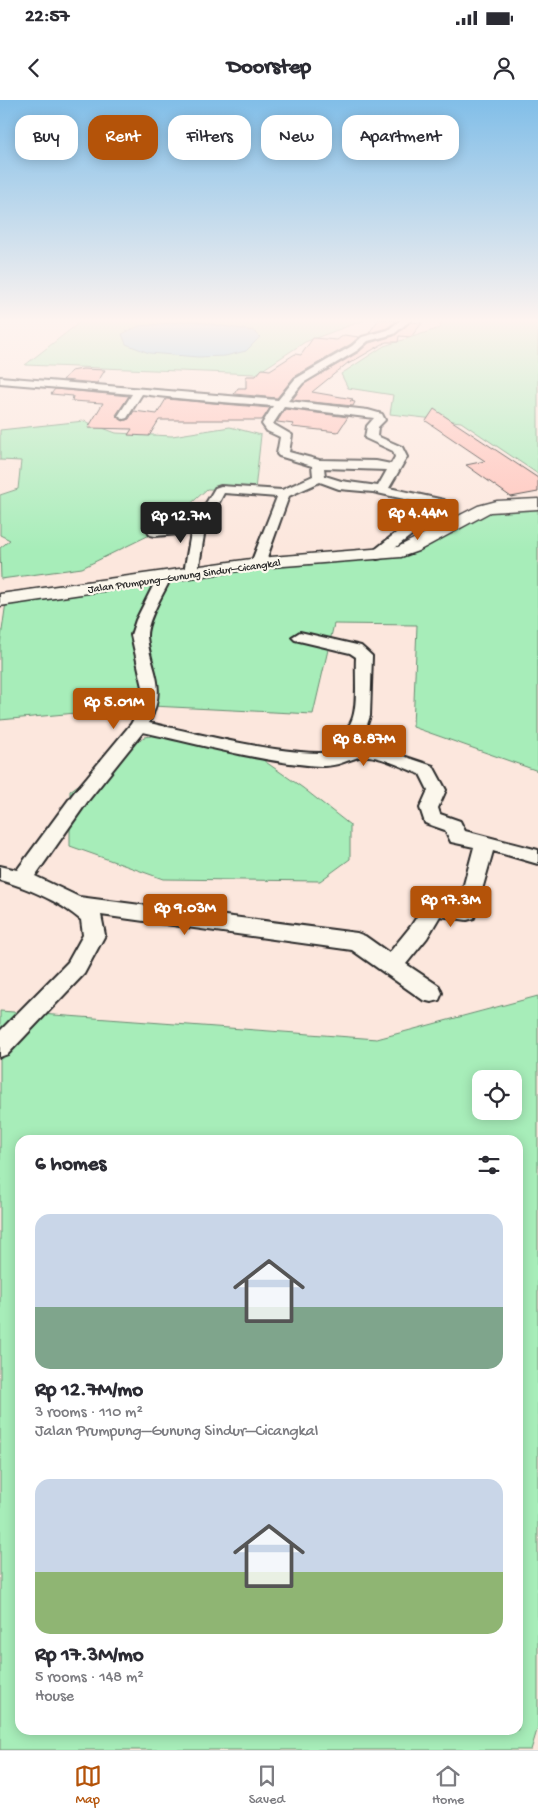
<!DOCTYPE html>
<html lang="en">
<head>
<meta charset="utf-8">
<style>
  :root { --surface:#fff; --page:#f7f7f7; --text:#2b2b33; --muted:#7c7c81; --line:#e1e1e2; --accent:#b45309 }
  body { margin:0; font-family:"Gochi Hand",sans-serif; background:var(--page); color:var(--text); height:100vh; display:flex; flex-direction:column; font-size:19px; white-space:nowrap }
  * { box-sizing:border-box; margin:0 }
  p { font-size:16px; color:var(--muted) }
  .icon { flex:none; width:28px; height:28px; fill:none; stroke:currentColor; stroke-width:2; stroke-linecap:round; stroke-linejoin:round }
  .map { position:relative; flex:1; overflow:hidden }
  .drawer { position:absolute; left:15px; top:1035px; width:508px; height:600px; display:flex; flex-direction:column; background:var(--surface); border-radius:15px; box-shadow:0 2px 12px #0003 }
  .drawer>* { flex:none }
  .top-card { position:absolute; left:15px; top:15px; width:509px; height:45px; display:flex; gap:10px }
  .buttons { position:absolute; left:472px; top:970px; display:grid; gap:10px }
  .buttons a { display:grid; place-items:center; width:50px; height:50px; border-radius:10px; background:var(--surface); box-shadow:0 2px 12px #0003; font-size:25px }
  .price { position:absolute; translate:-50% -42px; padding:0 11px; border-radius:5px; background:var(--accent); color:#fff; font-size:16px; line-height:32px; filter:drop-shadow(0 1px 2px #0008) }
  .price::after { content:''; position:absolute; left:50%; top:30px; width:15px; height:11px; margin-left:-8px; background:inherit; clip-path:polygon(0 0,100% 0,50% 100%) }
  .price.on { background:#222; color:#fff }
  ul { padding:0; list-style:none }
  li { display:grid; align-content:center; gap:10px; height:265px; padding:0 20px }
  li span { display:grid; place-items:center; height:155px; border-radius:15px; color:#555 }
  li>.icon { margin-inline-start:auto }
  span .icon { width:90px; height:90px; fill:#fffc; stroke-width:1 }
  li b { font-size:21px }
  h2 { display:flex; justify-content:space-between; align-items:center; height:60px; padding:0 20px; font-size:21px }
  .chip { padding:0 18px; border-radius:15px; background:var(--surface); box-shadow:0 2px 12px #0003; font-size:18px; line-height:45px }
  .chip.on { background:var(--accent); color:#fff }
  .status { display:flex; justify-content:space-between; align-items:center; height:35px; padding:0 25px; background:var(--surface); direction:ltr }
  .status svg { height:14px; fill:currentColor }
  header { display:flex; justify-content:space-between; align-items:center; height:65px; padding:0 20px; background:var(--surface); font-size:22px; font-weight:700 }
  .menu { display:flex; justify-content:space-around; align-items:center; height:70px; border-top:1px solid var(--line); background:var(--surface); font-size:14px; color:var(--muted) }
  .menu a { display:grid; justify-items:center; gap:2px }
  .menu .on { color:var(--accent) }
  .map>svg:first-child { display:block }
  .green { fill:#a7edb9; stroke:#698c72; fill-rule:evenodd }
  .water { fill:#86cee7; stroke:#628d9c }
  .building { fill:#ffc3ba; stroke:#2b2b2b }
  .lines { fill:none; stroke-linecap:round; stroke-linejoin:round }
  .minor-casing { stroke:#2b2b2b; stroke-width:4 }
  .secondary-casing { stroke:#2b2b2b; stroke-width:3 }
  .minor { fill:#fbf7ec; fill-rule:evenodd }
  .secondary { fill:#fbf7ec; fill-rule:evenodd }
  .labels { text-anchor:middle; stroke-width:4.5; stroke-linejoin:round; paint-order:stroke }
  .far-street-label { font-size:11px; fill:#2b2b2b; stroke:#fbf7ec }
</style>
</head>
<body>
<div class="status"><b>22:57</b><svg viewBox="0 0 49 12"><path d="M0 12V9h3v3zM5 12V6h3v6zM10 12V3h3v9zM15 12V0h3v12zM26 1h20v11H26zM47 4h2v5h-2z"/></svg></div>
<header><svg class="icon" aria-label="back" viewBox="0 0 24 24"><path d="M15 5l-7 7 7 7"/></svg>Doorstep<svg class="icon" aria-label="person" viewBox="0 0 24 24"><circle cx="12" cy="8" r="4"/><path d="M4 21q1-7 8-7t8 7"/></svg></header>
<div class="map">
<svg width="538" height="1650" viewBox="0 0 538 1650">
  <rect width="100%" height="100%" fill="#fce7dd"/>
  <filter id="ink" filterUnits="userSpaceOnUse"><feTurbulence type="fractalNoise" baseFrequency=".02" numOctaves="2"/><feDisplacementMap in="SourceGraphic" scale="10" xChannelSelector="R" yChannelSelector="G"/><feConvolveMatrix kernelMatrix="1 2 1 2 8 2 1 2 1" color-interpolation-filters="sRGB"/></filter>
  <g filter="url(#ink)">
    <!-- green -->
    <path class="green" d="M84 219H367L305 242 256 274 25 265Z
      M442 219H538V374L461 322 390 314 393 295 348 288 341 274 384 246 440 228Z
      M84 321 116 333 172 336 230 327 261 335 255 390 207 389 164 428 82 468 1 479 0 448 10 440 0 435V395L18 389 21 361 0 360V330Z
      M538 407V671L413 627 417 525 334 524 313 614 152 606 0 620V545L6 502 237 467 399 454 455 419 494 410Z
      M191 631 250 651 303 688 350 725V759L320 781 163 779 70 746V691L144 637Z
      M538 896V1627L531 1650H0V911L377 939ZM481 979H514V1011H481ZM20 1040H518V1630H20Z"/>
    <!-- water -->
    <path class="water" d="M192 221 254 231 260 237 246 251 225 256 198 257 149 253 126 244 122 234 139 226Z"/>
    <!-- building -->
    <path class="building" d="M379 219H380L396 221 387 228 369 233Z
      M411 222 422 223 411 237 399 236 398 242H386L348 264 349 262 312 292 353 299 350 301 355 302 353 306 292 300 304 284 359 252 369 243 394 236Z
      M344 235 359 237 351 244 294 277 277 298 234 294 238 288H246V276H256L262 269 270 270 295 254 301 255 313 238 337 240Z
      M83 269 105 270 97 283 63 280 71 271Z
      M55 289 129 296 116 315 123 321 129 319 134 311 157 314 166 299 270 308 262 320H159L149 336 128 335 132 329 88 328 103 303 72 301 73 296 51 294Z
      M285 309 348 317 338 332 292 327 294 324 277 322Z
      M434 309 538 378V392L511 397 466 365 485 361 426 321Z"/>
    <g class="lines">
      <!-- minor casing -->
      <g class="minor-casing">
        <path id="minor" d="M402 219H412L394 234 368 241 358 250 303 283 288 301 368 310 382 314 385 320 378 327 377 336 402 347 407 357 389 388 444 400 446 403 427 423 382 458 377 459 370 455 372 452 431 405 373 392 339 389 320 382 289 396 265 463 258 467 251 463 277 397 224 393 205 429 198 472 196 475H186L184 472 191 433 155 436 150 435 148 432 150 429 193 425 215 388 221 386 282 390 313 376 312 366 279 356 277 354 280 337 267 331 262 324 273 306C229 302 186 300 142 294L127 318 123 319 118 316 132 294 0 283V277L278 300 295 279 352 246 362 237 388 230ZM284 307 374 318 367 326 365 338 393 351 395 357 391 364 376 361 319 360 289 352 292 335 273 324ZM324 368 387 370 378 386 341 381 325 376Z
          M165 472 172 476C165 491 146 521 147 537 151 573 168 584 149 623 194 632 309 664 347 649 338 639 350 628 353 617 358 601 355 574 356 557L350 553 295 540 292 537 300 532 361 546 372 556 370 616 361 642 433 666 446 690 438 708 440 714 460 721 465 731 538 750V764L493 751 474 818 467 820 440 816 427 838 406 864 439 886 442 893 439 900 431 902 423 900 352 850 101 815 105 835 84 874 8 954 0 957V931L68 862 83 835 81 820C59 801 28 788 0 780V766L17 770 73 694 131 624 140 608 143 587 131 535 136 520 158 476ZM143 632C199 644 264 663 321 666 336 667 347 660 362 656 375 653 406 669 420 674L428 690 420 708 425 723 445 730 451 742 474 747 459 803 434 799 427 801 411 826 389 853 365 836 357 833 79 797 35 776 87 702Z"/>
      </g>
      <!-- secondary casing -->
      <g class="secondary-casing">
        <path id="secondary" d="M538 399V409L490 412 418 451 401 457 258 468 0 506V494L258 458 398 447 478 406 497 401Z"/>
      </g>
      <!-- minor -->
      <use href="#minor" class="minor"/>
      <!-- secondary -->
      <use href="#secondary" class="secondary"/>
    </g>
  </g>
  <!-- sky -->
  <linearGradient id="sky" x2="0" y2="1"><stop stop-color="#81bee8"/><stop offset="0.49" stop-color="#fef4f0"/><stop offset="1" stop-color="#fef4f0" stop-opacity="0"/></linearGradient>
  <rect width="538" height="450" fill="url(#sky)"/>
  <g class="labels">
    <!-- far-street labels -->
    <g class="far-street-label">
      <text transform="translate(184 475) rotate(-8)" y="4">Jalan Prumpung–Gunung Sindur–Cicangkal</text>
    </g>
  </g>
</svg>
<div class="buttons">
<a><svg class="icon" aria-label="locate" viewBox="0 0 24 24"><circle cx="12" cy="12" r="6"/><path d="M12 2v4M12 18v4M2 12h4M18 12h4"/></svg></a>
</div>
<b class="price" style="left:418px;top:441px">Rp 4.44M</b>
<b class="price on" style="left:181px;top:444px">Rp 12.7M</b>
<b class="price" style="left:114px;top:630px">Rp 5.01M</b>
<b class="price" style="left:364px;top:667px">Rp 8.87M</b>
<b class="price" style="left:451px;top:828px">Rp 17.3M</b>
<b class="price" style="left:185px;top:836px">Rp 9.03M</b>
<div class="top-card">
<a class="chip">Buy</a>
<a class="chip on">Rent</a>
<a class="chip">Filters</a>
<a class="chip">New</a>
<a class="chip">Apartment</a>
</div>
<section class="drawer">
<h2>6 homes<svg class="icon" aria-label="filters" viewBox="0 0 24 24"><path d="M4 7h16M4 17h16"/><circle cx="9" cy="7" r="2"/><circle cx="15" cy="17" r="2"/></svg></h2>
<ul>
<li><span style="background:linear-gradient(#c9d6e8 60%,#7fa58c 0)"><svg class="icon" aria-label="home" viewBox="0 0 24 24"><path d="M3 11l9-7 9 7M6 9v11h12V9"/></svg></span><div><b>Rp 12.7M/mo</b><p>3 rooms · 110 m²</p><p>Jalan Prumpung–Gunung Sindur–Cicangkal</p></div></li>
<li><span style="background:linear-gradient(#c9d6e8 60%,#8fb573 0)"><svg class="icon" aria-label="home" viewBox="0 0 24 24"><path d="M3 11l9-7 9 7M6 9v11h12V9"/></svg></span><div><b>Rp 17.3M/mo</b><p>5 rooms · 148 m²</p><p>House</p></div></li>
</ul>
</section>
</div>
<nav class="menu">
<a class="on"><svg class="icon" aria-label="map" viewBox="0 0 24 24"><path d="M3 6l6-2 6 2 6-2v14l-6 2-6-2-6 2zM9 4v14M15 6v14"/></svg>Map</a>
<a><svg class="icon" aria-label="saved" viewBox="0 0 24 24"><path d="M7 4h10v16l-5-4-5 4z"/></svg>Saved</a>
<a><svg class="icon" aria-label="home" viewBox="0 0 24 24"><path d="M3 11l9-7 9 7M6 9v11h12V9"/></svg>Home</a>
</nav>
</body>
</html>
